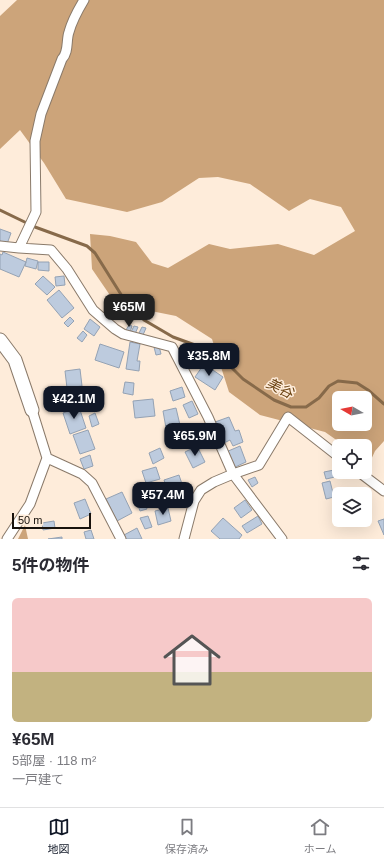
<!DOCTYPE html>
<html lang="ja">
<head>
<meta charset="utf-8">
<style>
  :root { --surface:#fff; --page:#f2f2f3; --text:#2b2b33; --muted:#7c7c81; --line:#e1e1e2; --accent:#111827 }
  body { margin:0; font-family:Helvetica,"Noto Sans JP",sans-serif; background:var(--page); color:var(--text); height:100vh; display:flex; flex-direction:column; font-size:15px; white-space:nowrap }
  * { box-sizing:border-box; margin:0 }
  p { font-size:13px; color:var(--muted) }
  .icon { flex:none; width:22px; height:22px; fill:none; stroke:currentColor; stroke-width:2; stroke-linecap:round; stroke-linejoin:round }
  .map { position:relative; height:539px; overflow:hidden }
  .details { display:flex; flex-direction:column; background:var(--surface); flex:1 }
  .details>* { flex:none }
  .needle { width:26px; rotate:279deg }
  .buttons { position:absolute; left:332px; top:391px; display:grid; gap:8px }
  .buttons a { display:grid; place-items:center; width:40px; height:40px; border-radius:6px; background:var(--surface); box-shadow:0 4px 16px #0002; font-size:20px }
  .scale { position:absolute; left:12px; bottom:10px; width:79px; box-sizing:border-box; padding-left:4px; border:2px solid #18120c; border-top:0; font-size:11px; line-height:14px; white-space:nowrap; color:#18120c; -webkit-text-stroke:3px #feecda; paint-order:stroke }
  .price { position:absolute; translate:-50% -34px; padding:0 9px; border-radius:8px; background:var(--accent); color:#fff; font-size:13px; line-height:26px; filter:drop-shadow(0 1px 2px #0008) }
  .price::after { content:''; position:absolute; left:50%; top:24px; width:12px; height:9px; margin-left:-6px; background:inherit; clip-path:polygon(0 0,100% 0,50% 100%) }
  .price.current { background:#222; color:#fff }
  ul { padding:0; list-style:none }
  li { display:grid; align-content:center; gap:8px; height:212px; padding:0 12px }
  li span { display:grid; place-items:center; height:124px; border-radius:6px; color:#555 }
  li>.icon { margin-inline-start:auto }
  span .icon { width:72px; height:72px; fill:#fffc; stroke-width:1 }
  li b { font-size:17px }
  h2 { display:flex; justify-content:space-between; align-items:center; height:48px; padding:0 12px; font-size:17px }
  .tabs { display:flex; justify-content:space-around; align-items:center; height:56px; border-top:1px solid var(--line); background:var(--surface); font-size:11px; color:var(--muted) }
  .tabs a { display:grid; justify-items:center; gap:2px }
  .tabs .current { color:var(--accent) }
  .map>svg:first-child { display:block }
  .forest { fill:#cca47a; fill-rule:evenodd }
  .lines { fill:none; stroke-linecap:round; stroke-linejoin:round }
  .stream { stroke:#876a4a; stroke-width:3 }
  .building { fill:#bdcbde; stroke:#94a2b4 }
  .street-casing { stroke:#8a7a6a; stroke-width:11 }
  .secondary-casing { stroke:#8a7a6a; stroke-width:15 }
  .street { stroke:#fff; stroke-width:9 }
  .secondary { stroke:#fff; stroke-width:13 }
  .labels { text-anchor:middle; stroke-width:3; stroke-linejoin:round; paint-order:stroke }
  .water-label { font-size:14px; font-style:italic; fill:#6d4514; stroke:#feecda }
</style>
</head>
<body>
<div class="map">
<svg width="384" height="539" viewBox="0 0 384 539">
  <rect width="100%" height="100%" fill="#feecda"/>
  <!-- forest -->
  <path class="forest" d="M17 0H384V441L375 451 370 462 365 459V446H345L325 432 260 415 229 392 212 339 176 316 116 304 92 269 90 234 110 236 136 242 152 263 168 268 209 244 230 249 278 244 314 255 355 231 341 207 310 199 289 211 250 184 218 177 199 178 162 202 127 212 66 199 44 163 20 130 0 149V16ZM339 398H365V424H339Z
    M25 525 28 539H18Z"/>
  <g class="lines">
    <!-- stream -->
    <path class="stream" d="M0 210 35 227 87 246 95 253 127 304 144 320 173 337 217 353 243 379 274 400 291 407H306L319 398 329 386 338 381 357 383 368 390 384 404"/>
  </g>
  <!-- building -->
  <path class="building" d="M0 229 11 233 7 244 0 241Z
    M3 252 26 262 19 277 0 269V254L2 255Z
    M27 258 38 261 36 269 25 266Z
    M38 262H49V271L38 270Z
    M43 276 55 287 47 295 35 284Z
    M64 276 65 285 56 286 55 277Z
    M59 290 74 308 62 318 47 300Z
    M70 317 74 321 68 327 64 323Z
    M90 319 100 327 94 336 84 329Z
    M129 325 132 326 130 332 126 330Z
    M134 326 138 327 135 334 131 332Z
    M142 327 146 328 143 335 139 333Z
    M83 331 87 335 82 342 77 338Z
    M130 342 140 344 137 361H140L139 371 126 369Z
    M100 344 124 352 119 368 95 360Z
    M159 346 161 354 156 355 154 347Z
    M196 348 210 351 207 364 193 361Z
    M204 364 223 377 215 390 195 377Z
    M80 369 82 386 67 388 65 371Z
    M125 382 134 383 133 395 123 393Z
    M182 387 185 397 173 401 170 391Z
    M96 389 100 401 91 404 87 392Z
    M80 394 83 402 73 405 70 397Z
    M153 399 155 416 135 418 133 401Z
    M192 401 198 414 189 418 183 405Z
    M79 407 86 428 70 434 63 413Z
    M176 408 180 425 166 428 163 411Z
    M95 413 99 424 92 427 89 416Z
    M229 417 235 431 239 430 243 442 233 446 230 440 224 443 215 422Z
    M88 430 95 449 80 454 73 435Z
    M197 446 205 462 193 468 185 452Z
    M240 446 246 462 233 468 226 452Z
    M160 448 164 458 153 464 149 453Z
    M90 455 93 466 84 469 80 459Z
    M156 467 160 479 146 483 142 471Z
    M334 470 335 477 326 479 324 472Z
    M179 475 182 484 167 489 164 480Z
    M255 477 258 483 252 487 248 480Z
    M330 481 334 497 326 499 322 483Z
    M165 490 170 505 158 508 153 494Z
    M122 492 132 513 117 521 106 499Z
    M143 497 147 509 140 511 136 500Z
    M85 499 91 514 80 519 74 503Z
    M245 500 252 510 241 518 234 508Z
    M168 508 171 521 158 525 155 511Z
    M148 516 152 527 145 529 140 518Z
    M258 516 262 524 247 533 242 526Z
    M223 518 242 535 239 539H220L211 531Z
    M384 519V535L378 521Z
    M54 521 55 528 43 530 42 523Z
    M137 528 142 539H126L124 535Z
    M91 530 94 539H86L84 532Z
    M62 537V539H48Z"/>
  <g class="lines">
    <!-- street casing -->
    <g class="street-casing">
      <path id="street" d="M0 246 19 248 51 250 67 269 93 310 115 329 123 334 172 347 208 417 233 474 282 539
        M19 248 36 212 35 141 41 114 62 59C69 52 66 40 69 32 72 21 78 10 84 0
        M47 458 82 474 92 483 121 539
        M359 472 384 491
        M7 539 30 504 47 458 32 410
        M184 539 194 501 201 490 214 482 233 474 259 465 288 417 339 457"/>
    </g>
    <!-- secondary casing -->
    <g class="secondary-casing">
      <path id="secondary" d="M0 340 15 360 32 410"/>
    </g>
    <!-- street -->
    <use href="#street" class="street"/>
    <!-- secondary -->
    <use href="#secondary" class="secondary"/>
  </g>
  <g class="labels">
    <!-- water labels -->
    <g class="water-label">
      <text transform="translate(280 388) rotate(26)" y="5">美谷</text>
    </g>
  </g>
</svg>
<div class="buttons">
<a><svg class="needle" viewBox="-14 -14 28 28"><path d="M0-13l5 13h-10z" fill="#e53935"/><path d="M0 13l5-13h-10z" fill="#7c7c81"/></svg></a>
<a><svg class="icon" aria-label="locate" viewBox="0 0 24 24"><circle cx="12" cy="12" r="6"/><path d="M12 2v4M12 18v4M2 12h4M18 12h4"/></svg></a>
<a><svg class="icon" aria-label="layers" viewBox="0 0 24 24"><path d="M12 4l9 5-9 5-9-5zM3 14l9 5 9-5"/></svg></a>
</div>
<div class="scale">50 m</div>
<b class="price current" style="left:129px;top:328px">¥65M</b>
<b class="price" style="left:209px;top:377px">¥35.8M</b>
<b class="price" style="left:74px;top:420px">¥42.1M</b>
<b class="price" style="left:195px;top:457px">¥65.9M</b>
<b class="price" style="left:163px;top:516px">¥57.4M</b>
</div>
<section class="details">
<h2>5件の物件<svg class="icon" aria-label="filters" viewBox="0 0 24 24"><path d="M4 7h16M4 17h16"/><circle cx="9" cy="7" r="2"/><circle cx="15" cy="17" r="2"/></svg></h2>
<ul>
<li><span style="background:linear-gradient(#f6c9c9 60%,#c2b280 0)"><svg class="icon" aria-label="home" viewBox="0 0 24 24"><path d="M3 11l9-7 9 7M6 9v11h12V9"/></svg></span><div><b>¥65M</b><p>5部屋 · 118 m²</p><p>一戸建て</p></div></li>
</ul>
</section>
<nav class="tabs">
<a class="current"><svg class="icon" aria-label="map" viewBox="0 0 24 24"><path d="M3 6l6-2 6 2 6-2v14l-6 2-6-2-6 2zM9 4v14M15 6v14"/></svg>地図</a>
<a><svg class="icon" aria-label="saved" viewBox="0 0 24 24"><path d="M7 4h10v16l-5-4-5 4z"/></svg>保存済み</a>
<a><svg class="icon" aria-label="home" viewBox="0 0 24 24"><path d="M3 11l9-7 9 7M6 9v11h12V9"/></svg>ホーム</a>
</nav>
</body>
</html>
